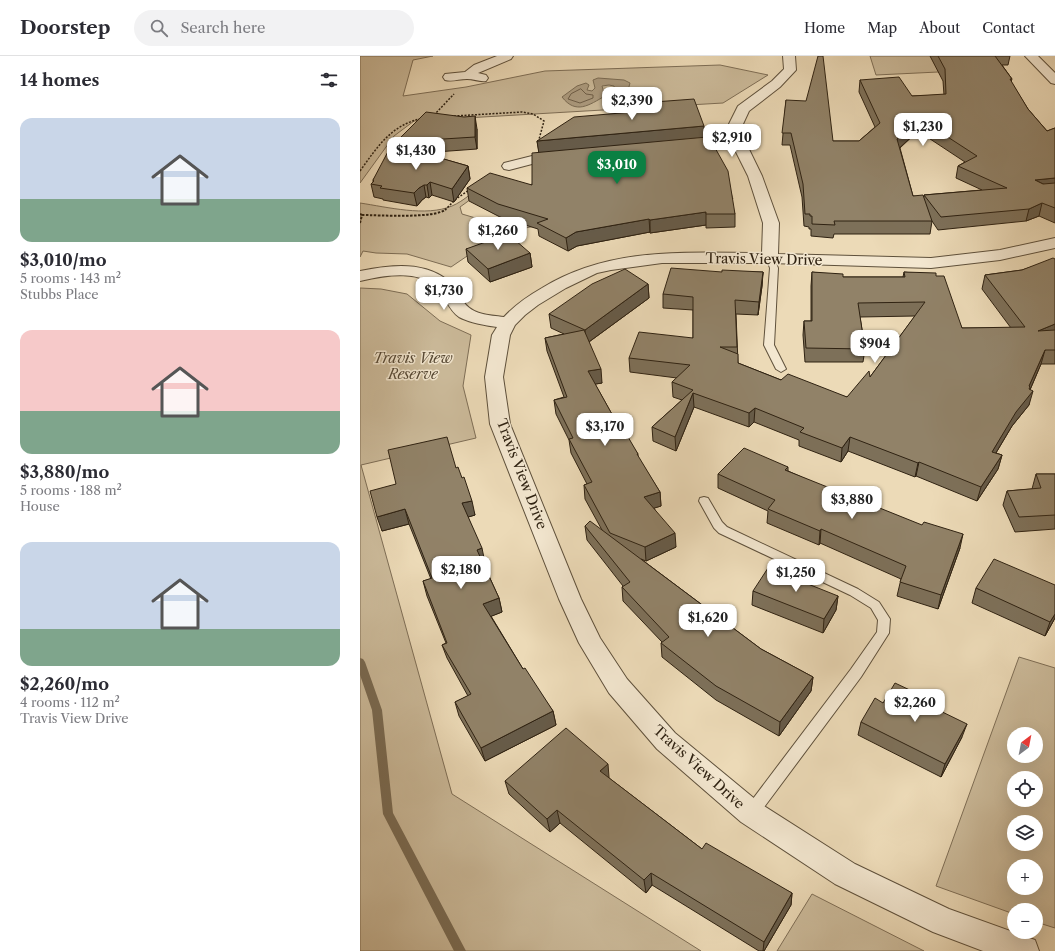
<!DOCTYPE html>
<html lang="en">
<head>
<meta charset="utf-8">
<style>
  :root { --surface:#fff; --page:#f2f2f3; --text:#2b2b33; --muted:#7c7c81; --line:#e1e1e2; --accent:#0b8043 }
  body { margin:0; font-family:"Libre Caslon Text",serif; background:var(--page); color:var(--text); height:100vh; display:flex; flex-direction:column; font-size:15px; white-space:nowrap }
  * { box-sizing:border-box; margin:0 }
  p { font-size:13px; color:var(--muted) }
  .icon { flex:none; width:22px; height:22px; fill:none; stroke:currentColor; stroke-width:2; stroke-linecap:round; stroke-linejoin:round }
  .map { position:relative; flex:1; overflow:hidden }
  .details { display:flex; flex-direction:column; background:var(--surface); width:360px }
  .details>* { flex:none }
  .needle { width:26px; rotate:32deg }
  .buttons { position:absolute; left:647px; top:671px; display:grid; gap:8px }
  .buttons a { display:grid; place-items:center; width:36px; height:36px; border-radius:50%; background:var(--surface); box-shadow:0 4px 16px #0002; font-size:20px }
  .price { position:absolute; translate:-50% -34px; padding:0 9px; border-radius:8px; background:#fff; color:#222; font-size:13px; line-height:26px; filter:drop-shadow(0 1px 2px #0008) }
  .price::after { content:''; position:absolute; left:50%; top:24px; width:12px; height:9px; margin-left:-6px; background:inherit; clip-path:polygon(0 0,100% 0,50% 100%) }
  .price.on { background:var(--accent); color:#fff }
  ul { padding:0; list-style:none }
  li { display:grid; align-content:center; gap:8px; height:212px; padding:0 20px }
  li span { display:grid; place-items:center; height:124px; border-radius:12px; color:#555 }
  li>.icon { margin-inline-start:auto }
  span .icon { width:72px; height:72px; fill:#fffc; stroke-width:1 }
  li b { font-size:17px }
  h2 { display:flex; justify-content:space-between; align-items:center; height:48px; padding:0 20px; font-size:17px }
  header { display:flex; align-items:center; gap:24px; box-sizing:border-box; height:56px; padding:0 20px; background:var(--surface); border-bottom:1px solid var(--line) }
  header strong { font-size:19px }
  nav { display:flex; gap:22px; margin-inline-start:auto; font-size:14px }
  .search { width:280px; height:36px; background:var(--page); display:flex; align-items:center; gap:10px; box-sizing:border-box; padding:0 14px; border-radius:22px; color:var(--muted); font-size:15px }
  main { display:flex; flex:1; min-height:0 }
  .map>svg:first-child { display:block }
  .green { fill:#ccbb9b; stroke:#7e6e56; fill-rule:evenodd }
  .water { fill:#ac9b7f; stroke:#7a6b53 }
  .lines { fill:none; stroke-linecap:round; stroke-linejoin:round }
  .shore { stroke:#6e5e48; stroke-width:1 }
  .stream { fill:#7a6b53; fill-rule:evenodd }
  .lane-casing { stroke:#5e503b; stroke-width:2 }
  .street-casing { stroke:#5e503b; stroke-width:2 }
  .path-far1 { stroke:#2f2212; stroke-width:1.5; stroke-dasharray:2 1.5; stroke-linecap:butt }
  .path { stroke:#2f2212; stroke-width:2; stroke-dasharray:2.5 1.5; stroke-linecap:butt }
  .lane { fill:#f3e7d0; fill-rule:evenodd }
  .street { fill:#f3e7d0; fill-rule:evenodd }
  .wall { fill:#7d7059; stroke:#2f2212; fill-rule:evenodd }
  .shaded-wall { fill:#665b49; stroke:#2f2212 }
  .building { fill:#918268; stroke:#2f2212 }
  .labels { text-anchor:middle; stroke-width:3; stroke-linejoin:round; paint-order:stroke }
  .street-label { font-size:14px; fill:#2f2212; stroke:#f3e7d0 }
  .park-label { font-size:14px; font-style:italic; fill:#564834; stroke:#f3e7d0 }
</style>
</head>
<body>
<header>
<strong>Doorstep</strong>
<div class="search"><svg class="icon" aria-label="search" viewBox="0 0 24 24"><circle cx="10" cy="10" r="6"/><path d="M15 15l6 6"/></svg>Search here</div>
<nav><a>Home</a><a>Map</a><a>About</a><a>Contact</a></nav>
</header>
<main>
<section class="details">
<h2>14 homes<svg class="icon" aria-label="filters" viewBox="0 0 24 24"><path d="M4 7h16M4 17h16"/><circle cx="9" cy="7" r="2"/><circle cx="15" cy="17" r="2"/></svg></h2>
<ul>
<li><span style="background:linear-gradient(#c9d6e8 65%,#7fa58c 0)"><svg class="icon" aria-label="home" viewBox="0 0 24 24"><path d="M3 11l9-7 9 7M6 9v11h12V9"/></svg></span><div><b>$3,010/mo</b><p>5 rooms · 143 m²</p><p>Stubbs Place</p></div></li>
<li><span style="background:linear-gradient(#f6c9c9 65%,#7fa58c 0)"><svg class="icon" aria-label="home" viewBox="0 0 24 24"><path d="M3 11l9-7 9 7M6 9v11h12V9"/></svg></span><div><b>$3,880/mo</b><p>5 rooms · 188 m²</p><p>House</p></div></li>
<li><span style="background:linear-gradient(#c9d6e8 70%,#7fa58c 0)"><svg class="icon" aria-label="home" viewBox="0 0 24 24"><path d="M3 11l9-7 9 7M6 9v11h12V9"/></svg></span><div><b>$2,260/mo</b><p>4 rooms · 112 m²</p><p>Travis View Drive</p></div></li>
</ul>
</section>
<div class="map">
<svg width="695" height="895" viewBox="0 0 695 895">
  <rect width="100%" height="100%" fill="#ecdab7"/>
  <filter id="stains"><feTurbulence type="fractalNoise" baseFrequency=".005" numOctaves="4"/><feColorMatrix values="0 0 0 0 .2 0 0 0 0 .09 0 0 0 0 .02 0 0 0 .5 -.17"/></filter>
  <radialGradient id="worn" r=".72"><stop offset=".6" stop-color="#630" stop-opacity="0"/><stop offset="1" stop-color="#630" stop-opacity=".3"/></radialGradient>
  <!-- green -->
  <path class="green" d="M0 0H73L53 4 43 40 106 31 185 15 360 9 408 19 363 47 54 65 34 80 0 127Z
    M510 0H588L599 15 516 19Z
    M125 127 132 128 100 151 102 158 129 166 255 141 369 130 373 143 261 154 185 168 141 177 91 211 47 198 16 197 3 195 0 201V147C27 151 66 161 92 150 104 145 115 134 125 127Z
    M0 232 21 233 47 238 80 265 111 279 103 330 116 382 1 409 92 738 341 895H0Z
    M659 601 695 612V872L676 866V854H654V858L576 830ZM654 678H676V700H654ZM654 722H676V744H654ZM654 766H676V788H654ZM654 810H676V832H654Z
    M452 838 564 895H417Z"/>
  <!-- water -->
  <path class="water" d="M238 22 264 24 270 27 267 38 262 40 256 38 254 30 249 29 242 30 245 40C229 49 216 59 202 41L217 30 226 27 229 29 227 34 232 35 235 32 233 24Z"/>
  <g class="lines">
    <!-- shore -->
    <path class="shore" d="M221 33 226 38 233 39V42L220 47 208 43 211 38Z"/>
    <!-- stream -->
    <path class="stream" d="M0 602 3 603 5 606 22 654 33 757 106 895H94L23 758 12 654 0 619Z"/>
    <!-- lane casing -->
    <g class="lane-casing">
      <path id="lane" d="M410 199 414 202 418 212 414 289 426 313 421 316 416 313 404 289 410 212 406 202Z
        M344 441 348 442 362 466 367 471 498 533 519 546 530 563 529 577 501 621 396 762 391 764 386 762 384 757 386 752 491 613 517 576 518 564 511 552 490 539 359 477 354 472 339 445 340 442Z"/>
    </g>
    <!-- street casing -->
    <g class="street-casing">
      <path id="street" d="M137 0H153L151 3 118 17 126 19 128 22 126 25C120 26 114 23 107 23 99 23 92 26 85 24L83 21 85 18 105 16 114 9Z
        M423 0H435L436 14 420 31 389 55 383 68 385 85 402 120 419 167 418 198 571 202 640 194 695 182V192L640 204 571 212 410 207H302L251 214 237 217 206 232 178 249 165 259 155 269 150 279 143 321 150 368 221 543 240 582 267 623 315 677 401 748 495 808 589 853 675 884 679 895H623L573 876 475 828 381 766 297 693 249 637 219 587 199 543 130 368 125 321 132 279 137 271C124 269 110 267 99 261 90 255 87 245 81 236 63 212 25 219 0 225V215C30 209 66 204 91 227 96 232 99 239 103 245 112 259 129 259 144 261 155 249 168 240 182 232 251 190 326 197 402 197L403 167 388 120 373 90 320 94 315 93 313 90 315 87 320 86 371 82 369 68 378 50 412 25 424 13Z
        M665 0H678L695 17V28L691 27Z
        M200 97 205 98 207 101 205 104 172 108 149 114 144 113 142 110 144 107 172 100Z"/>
    </g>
    <!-- path-far1 -->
    <path class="path-far1" d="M74 59 94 38
      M94 60 162 56 173 58 184 65 178 87
      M0 115C18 90 31 69 63 62
      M85 154 96 143 109 134"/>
    <!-- path -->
    <path class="path" d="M0 158 2 159 0 167
      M2 159C18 159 76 163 86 153"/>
    <!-- lane -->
    <use href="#lane" class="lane"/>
    <!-- street -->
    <use href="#street" class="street"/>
  </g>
  <!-- wall -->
  <path class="wall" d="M570 0H650L648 9H642L652 23 651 26 668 53 687 75 695 72V167L679 160 666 165 578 174 572 165 570 178H474L473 182 451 180V173H449V171L444 170 442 141 430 89H422L426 44 473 85H499L515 71 499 36 500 24 552 40 584 39 583 25ZM558 75 605 106 598 110 596 122 622 134 564 139V141L553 140 540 92Z
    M294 46 344 70V82L350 91 375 158V171L346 172V169L290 177V176L217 190 208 195 179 180 178 173 140 161 109 145 107 132 172 129 179 96 177 85 294 54Z
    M117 73V93L62 97 108 110 110 123 94 146 72 139 69 142 66 141 62 144 57 150 23 144V143L14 141 11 128 13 126V124L37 89 36 86Z
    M106 193 170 197 172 211 130 226 108 206Z
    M695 203V308H681L670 334 669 349 652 370 636 397 642 399 638 413 617 445 556 420 555 421 488 395 481 406 439 390V384L394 366 389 371 334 351 316 395 293 385 292 371 322 344 313 341 312 326 317 322 270 316 269 302 333 282V254L303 252V238L362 216H403L402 230 398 259 376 258 378 307 421 324 487 341 510 321 555 260 500 261 505 293 503 306H445L443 279 444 265H451V230L452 216 483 221H543L544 216 576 220 602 272H651L622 233 625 219 662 214Z
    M288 228 289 242 229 286 242 327 235 328 258 369 278 398V401L300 436 301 450 294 452 316 491 286 505 281 503 401 593 453 621 451 635 419 680 356 644 302 601 301 587 302 586 263 545 262 531 263 530 227 484 225 470 242 474 225 443 224 429 227 428 211 397 209 384 196 358 194 344 204 341 187 295 185 282 204 278 191 272 189 258Z
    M428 411V415L600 492 578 553 537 540 541 523 460 487 459 489 407 467 408 455 358 432V418Z
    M96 412 115 459 108 461 125 507H123L139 542 142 556 131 560 163 613 193 655 196 669 125 705 99 660 95 646 108 640 87 602 82 589 86 587 67 540 63 525 71 523 49 468 22 475 36 428Z
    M676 418H695V473L655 476 643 449 647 435 672 433Z
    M616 532 695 562 685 580 612 547Z
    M393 535 478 540 476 554 463 577 392 549Z
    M573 645 571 650 602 681 581 721 498 679 501 666 523 647Z
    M249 721V722L342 793 432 837 431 849 404 895H399L292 829 286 837 200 767 190 776 149 738 145 725Z"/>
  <!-- shaded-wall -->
  <path class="shaded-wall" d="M115 60 117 73V93L115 81Z
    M560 63 558 75 536 95 537 83Z
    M344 70V82L179 98 177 85Z
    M108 110 110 123 94 146 92 133Z
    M695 122V134L675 124Z
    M70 126 72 139 69 142 67 129Z
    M64 129 66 141 62 144 57 150 54 137 59 132Z
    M682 147 679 160 666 165 669 153Z
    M346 156V169L290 177V164Z
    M289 163 290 176 217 190 208 195 206 182 216 176Z
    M170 197 172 211 130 226 128 213Z
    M403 216 402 230 398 259 399 246Z
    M288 228 289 242 226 288 225 274Z
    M695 268V280L678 275Z
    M685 294 681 308 669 336 673 335 669 349 652 370 628 410 632 396 669 330Z
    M241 313 242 327 230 329 228 315Z
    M333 337 334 351 316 395 315 381Z
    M395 352 394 366 389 371V357Z
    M490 381 488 395 481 406 482 392Z
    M642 399 638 413 617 445 621 431Z
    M559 406 556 420 555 421 558 407Z
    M300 436 301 450 285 455 284 441Z
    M112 445 115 459 105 462 102 447Z
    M45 453 49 468 22 475 17 461Z
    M461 473 460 487 459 489 460 475Z
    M315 477 316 491 286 505 285 491Z
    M603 478 600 492 578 553 581 539Z
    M122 492 125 507 120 508 117 494Z
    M478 540 476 554 463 577 464 563Z
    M139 542 142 556 127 562 123 548Z
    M695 558V562L685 580 690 566Z
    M453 621 451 635 419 680 420 666Z
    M193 655 196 669 125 705 121 692Z
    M607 668 602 681 581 721 585 708Z
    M248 708 249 721 242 728 240 715Z
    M197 754 200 767 190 776 187 763Z
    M291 817 292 829 286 837 284 824Z
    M432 837 431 849 404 895H403L404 886Z"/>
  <!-- building -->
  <path class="building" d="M458 0H463L473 85H499L520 67 500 24 539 21 552 40 586 38 585 13 578 0H635L652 23H650L668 53 687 75 695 72V122L675 124 683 128 695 127V152L682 147 669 153 581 161 564 139 647 132 598 110 617 100 560 63 537 83 553 140 563 139 572 165H474L475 169 452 168V160H450V158H445L443 128 431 77H422L426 44 446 45Z
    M334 43 344 70 177 85 214 61 296 54 294 46Z
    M66 56 104 61 115 60V81L36 86Z
    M347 81 350 91 354 90 368 115 375 158H346V156L290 164 289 163 216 176 206 182 177 167 188 163 138 148 107 132 130 117 172 129V97Z
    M32 88 108 110 92 133 70 126 67 129H64L59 132 54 137 20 132 22 130 11 128 14 125 13 124Z
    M148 178 170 197 128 213 106 193Z
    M693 202 695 203V268L678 275 695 274V294H685L669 330 670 331 669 333 673 335 656 356 632 396 642 399 621 431 559 406 558 407 490 381 482 392 440 376 444 372 395 352 389 357 333 337 315 381 292 371 333 334 312 326 330 309 269 302 279 276 333 282V241L303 238 311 212 362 216V214L403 216 399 246 375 244 377 291H360L378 298V307L421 324 428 318 487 341 509 315 510 321 565 246 498 247 505 293 446 292 444 265H452V216L483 218V221H545L544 216 576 217V220H584L602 272 665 271 625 219 662 214Z
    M265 213 288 228 225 274 189 258 232 228Z
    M224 274 241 313 228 315 258 369H261L278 398H277L300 436 284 441 315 477 285 491 250 477 224 429 232 426 209 383 213 382 194 344 207 341 185 282Z
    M87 381 96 412 98 411 102 422 104 421 112 445 102 447 122 492 117 494 139 542 123 548 163 613 165 612 193 655 121 692 95 646 111 638 82 589 87 587 63 525 72 522 45 453 17 461 10 435 36 428 28 394Z
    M384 392 428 411 425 414 562 469 564 466 603 478 581 539 540 526 546 510 461 473 460 475 408 453 415 444 358 418Z
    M676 418H695V459L659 461 647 435 681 432Z
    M230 465 401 593 453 621 420 666 356 630 301 587 309 581 262 531 270 526 225 470Z
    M634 503 695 529V558L690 566 616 532Z
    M408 512 478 540 464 563 393 535Z
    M535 627 573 645 570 650 607 668 585 708 501 666 515 642 523 647Z
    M206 672 248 708 240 715 342 793 346 787 432 837 404 886 291 817 284 824 197 754 187 763 145 725Z"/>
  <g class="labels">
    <!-- street labels -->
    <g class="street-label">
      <text transform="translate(404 203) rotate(1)" y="5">Travis View Drive</text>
      <text transform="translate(162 418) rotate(69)" y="5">Travis View Drive</text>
      <text transform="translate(339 711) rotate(42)" y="5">Travis View Drive</text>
    </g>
    <!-- park labels -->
    <g class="park-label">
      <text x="53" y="307">Travis View<tspan x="53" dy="16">Reserve</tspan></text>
    </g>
  </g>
  <rect width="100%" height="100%" filter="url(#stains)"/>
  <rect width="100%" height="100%" fill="url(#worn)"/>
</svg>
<div class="buttons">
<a><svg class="needle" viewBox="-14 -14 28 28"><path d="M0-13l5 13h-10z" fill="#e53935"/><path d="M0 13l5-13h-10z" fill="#7c7c81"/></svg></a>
<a><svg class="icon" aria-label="locate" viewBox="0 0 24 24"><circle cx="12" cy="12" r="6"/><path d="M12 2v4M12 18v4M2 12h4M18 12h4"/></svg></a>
<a><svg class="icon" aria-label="layers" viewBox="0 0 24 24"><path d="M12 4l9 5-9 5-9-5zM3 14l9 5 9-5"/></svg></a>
<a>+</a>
<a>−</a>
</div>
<b class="price" style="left:272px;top:65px">$2,390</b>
<b class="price" style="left:563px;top:91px">$1,230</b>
<b class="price" style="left:372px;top:102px">$2,910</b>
<b class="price" style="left:56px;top:115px">$1,430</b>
<b class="price on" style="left:257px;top:129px">$3,010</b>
<b class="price" style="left:138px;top:195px">$1,260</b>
<b class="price" style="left:84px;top:255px">$1,730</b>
<b class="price" style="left:515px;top:308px">$904</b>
<b class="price" style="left:245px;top:391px">$3,170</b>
<b class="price" style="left:492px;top:464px">$3,880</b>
<b class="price" style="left:101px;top:534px">$2,180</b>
<b class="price" style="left:436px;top:537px">$1,250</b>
<b class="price" style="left:348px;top:582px">$1,620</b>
<b class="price" style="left:555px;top:667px">$2,260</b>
</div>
</main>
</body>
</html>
